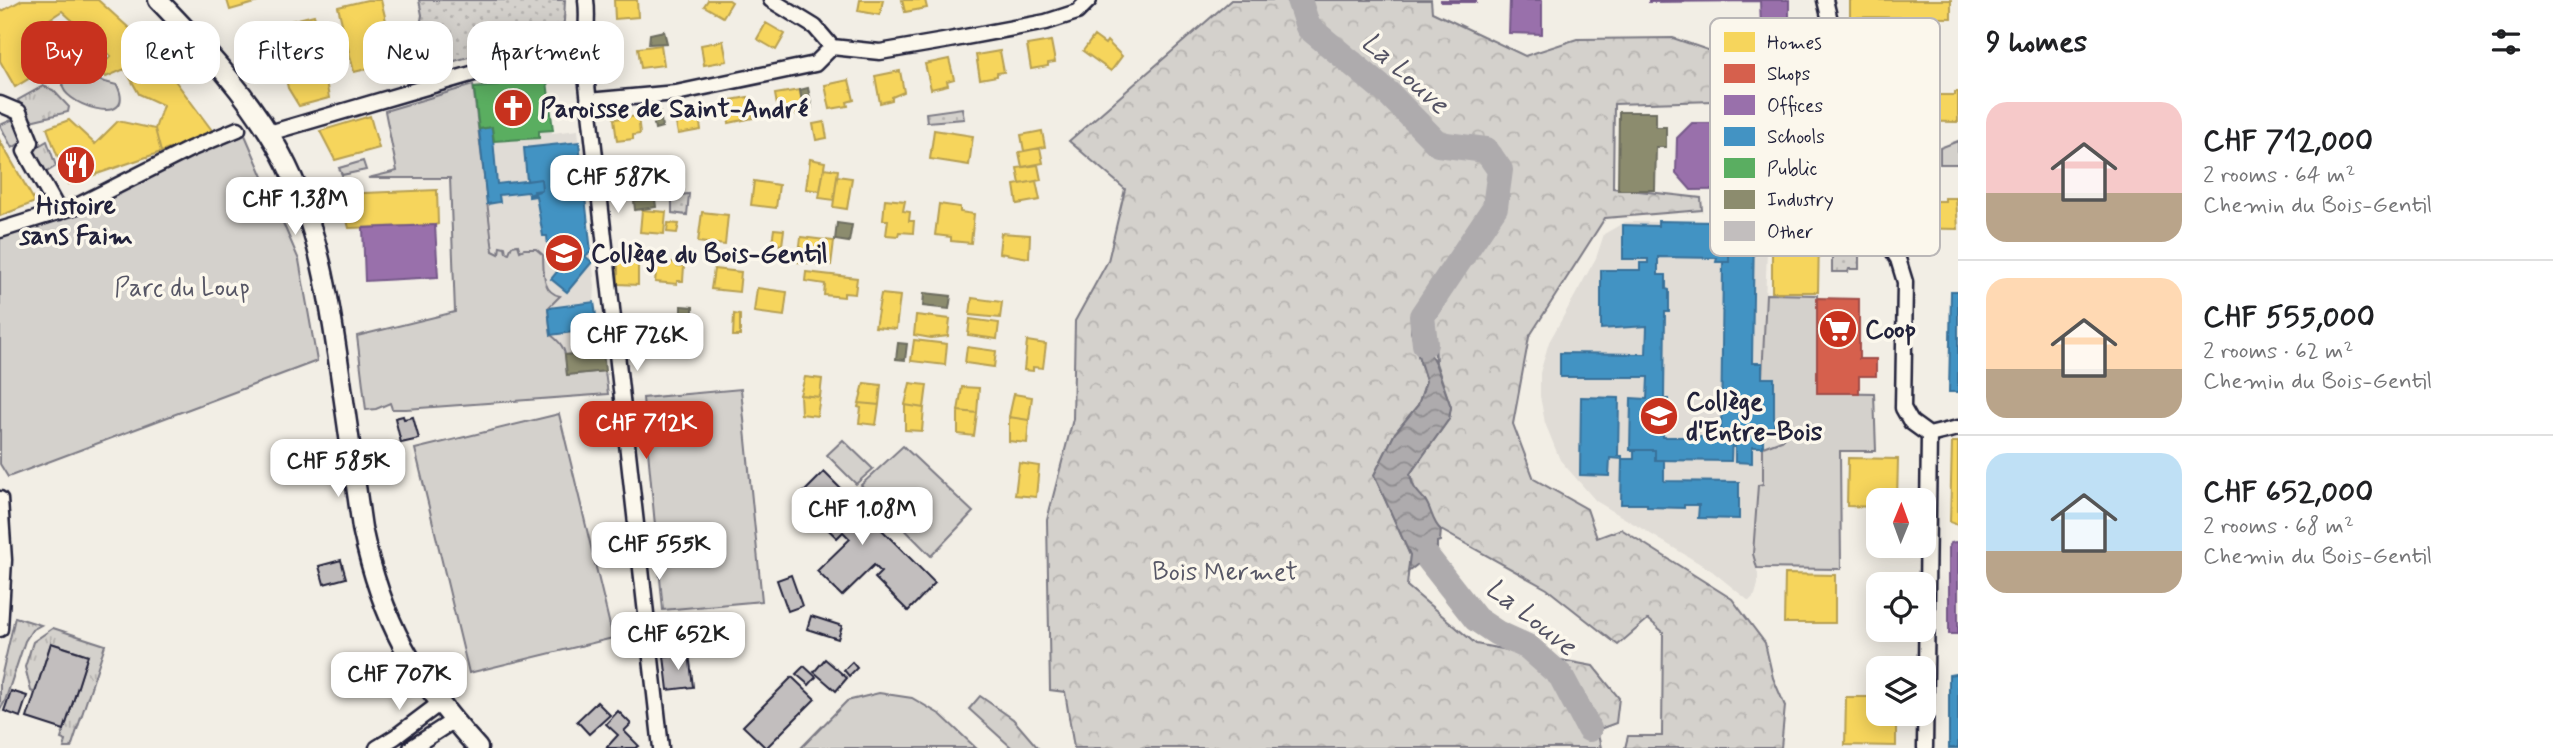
<!DOCTYPE html>
<html lang="en">
<head>
<meta charset="utf-8">
<style>
  :root { --surface:#fff; --page:#f2f2f2; --text:#202124; --muted:#757577; --line:#e0e0e0; --accent:#c8321e }
  body { margin:0; font-family:Mynerve,sans-serif; background:var(--page); color:var(--text); height:100vh; display:flex; flex-direction:column; font-size:26px; white-space:nowrap }
  * { box-sizing:border-box; margin:0 }
  p { font-size:23px; color:var(--muted) }
  .icon { flex:none; width:38px; height:38px; fill:none; stroke:currentColor; stroke-width:2; stroke-linecap:round; stroke-linejoin:round }
  .map { position:relative; flex:1; overflow:hidden }
  .drawer { display:flex; flex-direction:column; background:var(--surface); width:595px }
  .drawer>* { flex:none }
  .banner { position:absolute; left:21px; top:21px; width:665px; height:63px; display:flex; gap:14px }
  .needle { width:46px; rotate:1deg }
  .fabs { position:absolute; left:1866px; top:488px; display:grid; gap:14px }
  .fabs a { display:grid; place-items:center; width:70px; height:70px; border-radius:14px; background:var(--surface); box-shadow:0 4px 18px #0003; font-size:35px }
  .price { position:absolute; translate:-50% -60px; padding:0 16px; border-radius:14px; background:#fff; color:#222; font-size:23px; line-height:46px; filter:drop-shadow(0 2px 4px #0008) }
  .price::after { content:''; position:absolute; left:50%; top:42px; width:21px; height:16px; margin-left:-10px; background:inherit; clip-path:polygon(0 0,100% 0,50% 100%) }
  .price.active { background:var(--accent); color:#fff }
  ul { padding:0; list-style:none }
  li { display:flex; align-items:center; gap:21px; height:175px; padding:0 28px }
  li+li { border-top:2px solid var(--line) }
  li span { display:grid; place-items:center; flex:none; width:196px; height:140px; border-radius:21px; color:#555 }
  li>.icon { margin-inline-start:auto }
  span .icon { width:84px; height:84px; fill:#fffc; stroke-width:1 }
  li b { font-size:30px }
  h2 { display:flex; justify-content:space-between; align-items:center; height:84px; padding:0 28px; font-size:30px }
  .pill { padding:0 24px; border-radius:21px; background:var(--surface); box-shadow:0 4px 18px #0003; font-size:24px; line-height:63px }
  .pill.active { background:var(--accent); color:#fff }
  main { display:flex; flex:1; min-height:0 }
  .map>svg:first-child { display:block }
  .built { fill:#e0dcd6 }
  .grass { fill:url(#grass-tufts); stroke:#7b7a84; stroke-width:2 }
  .forest { fill:url(#forest-crowns); stroke:#7b7a84; stroke-width:2 }
  .park { fill:#d4d1cc; stroke:#7b7a84; stroke-width:2 }
  .garden { fill:url(#garden-dots); stroke:#7b7a84; stroke-width:2 }
  .water { fill:url(#water-waves); stroke:#76747f; stroke-width:2 }
  .homes { fill:#f6d55c; stroke:#b69f52; stroke-width:2 }
  .shops { fill:#d6604d; stroke:#a04d48; stroke-width:2 }
  .offices { fill:#9970ab; stroke:#755989; stroke-width:2 }
  .schools { fill:#4393c3; stroke:#39719a; stroke-width:2 }
  .public { fill:#5aae61; stroke:#498456; stroke-width:2 }
  .industry { fill:#8c8c6e; stroke:#6c6c5f; stroke-width:2 }
  .lines { fill:none; stroke-linecap:round; stroke-linejoin:round }
  .river { stroke:#aeabad; stroke-width:26 }
  .building { fill:#c2bebe; stroke:#22223b; stroke-width:2 }
  .minor-casing { stroke:#22223b; stroke-width:19 }
  .major-casing { stroke:#22223b; stroke-width:23 }
  .minor { stroke:#fbf7ec; stroke-width:14 }
  .major { stroke:#fbf7ec; stroke-width:18 }
  .labels { text-anchor:middle; stroke-width:7; stroke-linejoin:round; paint-order:stroke }
  .poi-label { font-size:26px; font-weight:bold; fill:#22223b; stroke:#fbf7ec; text-anchor:start }
  .park-label { font-size:26px; fill:#575766; stroke:#fbf7ec }
  .water-label { font-size:28px; font-style:italic; fill:#535263; stroke:#fbf7ec }
  .key { fill:#fbf7ec; stroke:#bab7b7; stroke-width:2 }
  .key-label { font-size:19px; fill:#22223b }
</style>
</head>
<body>
<main>
<div class="map">
<svg width="1958" height="748" viewBox="0 0 1958 748">
  <defs>
    <pattern id="grass-tufts" width="24" height="20" patternUnits="userSpaceOnUse" patternTransform="scale(1.75)"><rect width="24" height="20" fill="#d4d1cc"/><path d="M3 7l-1-3M5 7V3M7 7l1-3M15 17l-1-3M17 17v-4M19 17l1-3" fill="none" stroke="#b6b3b0"/></pattern>
    <pattern id="forest-crowns" width="20" height="18" patternUnits="userSpaceOnUse" patternTransform="scale(1.75)"><rect width="20" height="18" fill="#d4d1cc"/><path d="M2 6a3 3 0 1 1 6 0M12 15a3 3 0 1 1 6 0" fill="none" stroke="#b6b3b0"/></pattern>
    <pattern id="garden-dots" width="8" height="8" patternUnits="userSpaceOnUse" patternTransform="scale(1.75)"><rect width="8" height="8" fill="#d4d1cc"/><path d="M2 2h.1M6 6h.1" fill="none" stroke="#b6b3b0" stroke-width="1.8" stroke-linecap="round"/></pattern>
    <pattern id="water-waves" width="16" height="10" patternUnits="userSpaceOnUse" patternTransform="scale(1.75)"><rect width="16" height="10" fill="#aeabad"/><path d="M0 5q4-4 8 0t8 0" fill="none" stroke="#8d8b8e"/></pattern>
  </defs>
  <rect width="100%" height="100%" fill="#f2eee5"/>
  <filter id="ink" filterUnits="userSpaceOnUse"><feTurbulence type="fractalNoise" baseFrequency=".0143" numOctaves="2"/><feDisplacementMap in="SourceGraphic" scale="14" xChannelSelector="R" yChannelSelector="G"/><feConvolveMatrix kernelMatrix="1 2 1 2 8 2 1 2 1" color-interpolation-filters="sRGB"/></filter>
  <g filter="url(#ink)">
    <!-- built -->
    <path class="built" d="M552 130V133L578 130 595 286 594 302 605 371 567 375 565 355 551 335 548 308 559 296 550 292 546 286 542 255 524 249 520 251 518 246H512L509 253 505 247H500L499 254 493 251 479 136 493 135 494 141 525 137 526 140 539 138V131Z
      M1625 222H1747V231L1754 240H1760V251H1767L1762 377 1774 378V429H1784V440L1763 447V485H1758L1753 554 1758 574V584L1755 595 1749 601 1712 571 1596 501 1560 460 1545 423 1540 396V373L1549 342 1596 258 1604 234Z"/>
    <!-- grass -->
    <path class="grass" d="M43 86 53 90 69 107 68 112 30 121 18 100Z
      M16 118 25 140 12 148 0 125Z
      M47 141 56 166 45 173 32 150Z
      M1422 299 1431 313 1425 326 1435 340V363L1425 344 1413 339C1409 323 1414 313 1422 299Z
      M15 617 41 625 32 630 25 641 5 701 0 710V682Z
      M53 628 105 645 71 748H64L66 741 61 739 88 655 51 643 35 693 31 691 25 667 33 642Z"/>
    <!-- forest -->
    <path class="forest" d="M1231 0H1431L1432 12 1525 56 1577 39 1673 38 1731 58 1730 74 1783 99 1614 104 1613 188 1701 198 1702 210 1605 218 1529 337 1513 424 1534 479 1587 509 1597 538 1621 529 1732 599 1765 643 1773 678 1785 706 1781 748H1625L1628 736H1662L1663 632 1648 619 1618 645 1547 589 1441 530 1434 524 1425 500 1416 494 1410 474 1449 419 1451 407 1436 363 1435 340 1425 326 1431 313 1422 300 1412 314 1411 332 1426 381 1418 405 1395 433 1374 475 1410 555 1407 586 1476 644 1593 666 1619 698 1616 723 1597 730 1601 748H1074L1065 692 1050 690 1047 520 1073 419 1075 321 1108 261 1125 189 1069 141Z
      M980 696 1013 719 1038 748H1012L969 709Z"/>
    <!-- park -->
    <path class="park" d="M57 34C71 38 87 57 69 67L50 54 45 45 48 37Z
      M81 71 97 80 117 85C139 131 56 103 63 82 66 73 73 72 81 71Z
      M473 85 493 251 499 254 500 246 505 247 506 252 509 253 512 246 518 245 520 251 524 249H536L543 255C544 271 541 292 560 296L548 308 551 335C568 348 565 355 567 375L605 371 608 394 406 409H392L390 403 376 409 366 410 357 336 455 312 450 178H368L397 171 385 111Z
      M245 135 299 260 317 361 8 477 0 464V234Z
      M1958 141V164H1940V148Z
      M363 161 366 170 342 175 339 168Z
      M1766 294 1817 295V392L1874 393 1876 451H1840L1841 569 1757 568 1753 554 1758 485 1763 484V447L1784 439 1783 429H1774V379L1762 378Z
      M741 389 762 601 663 610 643 398Z
      M559 414 613 638 469 673 415 449Z
      M843 440 873 469 856 484 827 455Z
      M903 446 973 512 931 556 861 485Z
      M879 693 912 698 941 715 976 748H801L847 701Z"/>
    <!-- garden -->
    <path class="garden" d="M419 0H565L564 21 561 30 424 70 416 47 422 15Z
      M962 108 964 119 927 122 926 113Z
      M689 194 687 215 672 213V196Z
      M1832 252H1859V269H1849L1848 272H1832Z"/>
    <!-- water -->
    <path class="water" d="M1413 339 1425 344 1435 363 1451 407 1449 419 1410 474C1412 487 1416 490 1424 499 1432 508 1431 521 1441 530L1440 541 1437 542V549L1408 572 1410 555 1374 475 1395 433 1418 405 1426 381Z"/>
    <!-- homes -->
    <path class="homes" d="M22 0H98L150 47 125 69 106 77 100 67 111 56 62 11 33 30 48 67 15 87 0 61V12Z
      M227 0H265L230 10Z
      M367 0H381L396 62 354 72 338 7Z
      M614 0H637L638 17 615 19Z
      M708 0H729L732 2 723 17 704 6Z
      M860 0H883L880 15 858 11Z
      M902 0H925L927 8 905 12Z
      M1850 0H1951V18L1850 17Z
      M314 15 322 44 266 58 259 29Z
      M766 23 785 34 776 50 757 39Z
      M1094 36 1105 44 1107 41 1122 56 1111 71 1083 51Z
      M723 41 727 61 704 65 701 45Z
      M1051 41 1055 62 1048 63V66L1031 69 1027 45Z
      M661 45 664 65 641 68 638 48Z
      M150 47 214 133 161 152 155 129 163 105 139 94 125 69Z
      M1000 51 1004 72 997 73V76L980 79 976 55Z
      M335 53 337 69 324 71 322 56Z
      M949 59 954 79 947 81 948 85 931 89 925 64Z
      M324 69 329 98 299 106 288 88 286 79Z
      M900 71 904 92 892 97V100L880 103 875 76Z
      M849 80 854 100 847 102 848 106 830 109 825 85Z
      M800 90 804 113 779 117 775 94Z
      M1884 90H1895V94H1919V91H1930V95H1955V92H1958V122L1874 121 1875 94H1884Z
      M748 97 753 118 729 123 725 101Z
      M698 109 701 130 678 134 674 113Z
      M370 116 379 148 335 160 320 131Z
      M638 116 640 134 633 135V139L617 141 614 119Z
      M69 120 95 144 118 121 155 129 161 152 68 184 47 128Z
      M824 122 827 138 816 140 813 124Z
      M934 130 973 136 969 165 930 159Z
      M1042 131 1045 147 1024 151 1021 135Z
      M0 141 35 202 0 216Z
      M1040 148 1043 163 1022 167 1019 152Z
      M810 159 825 162 820 191 806 189Z
      M1038 165 1041 180 1020 184 1017 168Z
      M640 167 642 188 618 190 616 169Z
      M824 168 838 170 834 200 819 198Z
      M837 176 852 178 847 209 833 207Z
      M754 181 779 185 776 208 751 205Z
      M1036 181 1040 200 1017 204 1014 185Z
      M437 190 438 224 435 225 349 228 340 194Z
      M1910 198H1921V201H1945V198H1956L1958 229 1900 228 1901 201H1910Z
      M885 199 905 201 903 211 910 212 909 221H914L913 233 899 232 898 236 886 235 888 220H883Z
      M939 204 960 207V212L974 214 971 243 951 241V237L935 235Z
      M642 210 666 212 664 234 640 232Z
      M702 212 728 215 725 245 698 242Z
      M668 223 679 224 677 233 667 232Z
      M774 229 784 230 782 245 772 243Z
      M1001 233 1030 235 1029 258 999 253Z
      M801 237 834 241 831 265 798 262Z
      M1772 239 1819 240 1818 292H1772Z
      M618 261H638V285L618 284Z
      M657 261 679 263 678 266H684L683 281H677V284L655 282Z
      M714 269 741 272 739 292 711 289Z
      M806 272 857 278 855 294 844 293V297L824 295 825 284 805 281Z
      M757 288 787 292 784 316 754 312Z
      M881 294 900 296 896 329 875 327Z
      M972 298 1002 302 1000 318 970 315Z
      M734 314 740 315V336H733Z
      M916 315 950 319 948 336 931 338 914 335Z
      M970 319 999 323 997 339 968 335Z
      M914 340 947 344 945 365 911 361Z
      M1027 341 1046 344 1043 368 1033 367V371L1024 370Z
      M967 347 996 351 994 367 965 363Z
      M805 377 822 379 820 397 800 395Z
      M864 383 881 385 879 405 859 403Z
      M910 383 927 385 924 408 905 405Z
      M962 387 979 388 977 413 958 411Z
      M1014 394 1032 397 1029 420 1009 417Z
      M800 395 820 397 817 416 801 414Z
      M859 403 879 405 876 425 859 423 861 408 858 407Z
      M905 405 924 408 922 431 905 430Z
      M958 411 977 413 974 436 958 434Z
      M1009 417 1029 420 1027 443 1009 441Z
      M1952 442H1958V525L1950 522Z
      M1848 458 1898 459 1897 500H1878V507L1847 506Z
      M1019 463 1039 466 1036 497 1015 495Z
      M1785 574 1835 575V623H1784Z
      M1846 697H1878V714H1896V746L1845 745Z"/>
    <!-- shops -->
    <path class="shops" d="M1817 298 1859 299V359H1876V376H1859V393H1817Z"/>
    <!-- offices -->
    <path class="offices" d="M1441 0H1476V2H1441Z
      M1510 0H1542V34L1509 33Z
      M1649 0H1760V1L1649 2Z
      M1789 0V28H1761L1760 0Z
      M1729 116 1828 117 1836 124V153L1829 160 1825 157 1823 159V178L1812 189 1691 190 1676 173 1677 138 1692 123H1723Z
      M435 225 438 277 365 281 363 228Z
      M1955 542 1958 543V634H1949V547L1951 543Z"/>
    <!-- schools -->
    <path class="schools" d="M492 127 497 184 541 179 542 190 529 195 528 192 499 195 500 202 487 204 479 129Z
      M579 142 591 252 585 256 592 262 567 292 551 279 569 257 571 259 575 254 549 257 547 236H543L536 196 529 197V195L535 194 534 191 542 190 541 179 527 181 524 148Z
      M1658 221 1716 222V226H1729V262H1716L1717 258 1658 257V275H1666V289L1669 290V312H1665L1664 399H1668V422L1663 423V437H1732L1731 461 1655 460V450H1630L1631 398 1647 399 1648 377H1560V353L1646 354 1647 326 1601 329V270H1640V263H1648V259H1623V225L1658 226Z
      M1729 224H1747V231H1754L1752 363H1762V378H1774V429H1763V447H1752V463L1735 462V447H1732V437H1721L1723 262H1729Z
      M1951 291H1958V392H1949Z
      M594 302 598 329 551 335 548 308Z
      M1581 397 1619 398 1618 456H1622V459L1610 458 1609 476 1580 475Z
      M1634 450H1655V460H1664V481L1739 482V519L1698 518 1699 505H1684V508L1647 507V504H1621L1622 459H1634Z
      M1955 674H1958V748H1949V675Z"/>
    <!-- public -->
    <path class="public" d="M532 75 533 82 547 81 553 130 539 131V138L494 141 492 127 479 129 474 88 498 86 496 81 509 80V84L519 83V77Z"/>
    <!-- industry -->
    <path class="industry" d="M664 31 667 43 649 44 650 34Z
      M808 88 812 108 803 109 800 90Z
      M660 112 662 127 655 129 652 114Z
      M1619 112H1656V127H1666V147H1656L1655 190H1618Z
      M645 183H661L662 195 645 193Z
      M655 199 656 207 635 210 634 201Z
      M837 223 852 225 849 242 835 240Z
      M924 293 951 296 949 309 923 306Z
      M681 306 693 307V329H681Z
      M898 343 907 344 905 360 896 359Z
      M603 351 605 371 567 375 565 355Z"/>
    <g class="lines">
      <!-- river -->
      <path class="river" d="M1299 0 1308 27 1389 94 1438 144 1486 150 1500 170 1495 207 1422 316 1425 344
        M1428 558 1476 619 1497 633 1528 647 1561 676 1589 729"/>
    </g>
    <!-- building -->
    <path class="building" d="M403 416 404 419 413 417 419 439 401 443 395 418Z
      M824 472 935 583 908 611 875 578 881 572 874 565 842 596 817 571 850 539 843 532 837 538 797 499Z
      M341 560 346 578 324 584 319 566Z
      M791 575 802 606 788 611 777 580Z
      M811 616 842 626 838 639 807 629Z
      M725 624 741 640 728 654 711 638Z
      M51 643 88 655 64 730 27 718Z
      M689 653 693 687 668 690 664 656Z
      M825 659 847 678 836 691 814 672Z
      M852 662 857 668 849 676 844 670Z
      M804 666 816 677 809 685 796 674Z
      M792 677 815 699 766 748 743 726Z
      M11 691 27 696 20 717 4 711Z
      M597 702 610 715 589 734 577 721Z
      M618 711 631 724 624 731 639 746 636 748H606L618 735 606 724Z"/>
    <g class="lines">
      <!-- minor casing -->
      <g class="minor-casing">
        <path id="minor" d="M586 0C589 23 584 43 585 67L661 748
          M771 0 815 27 832 47 880 52 944 41 1046 22 1077 12 1089 0
          M1825 0 1877 215 1884 237 1898 259 1905 282 1903 408 1911 422 1929 435 1925 748
          M588 101 676 93 815 64 832 47
          M0 104 19 112 31 142 25 151 59 212
          M269 133 584 41
          M0 230 77 206 190 149 238 129
          M1929 435 1958 428
          M0 499 4 560 0 629
          M377 748 395 737 440 703
          M411 748 453 721"/>
      </g>
      <!-- major casing -->
      <g class="major-casing">
        <path id="major" d="M158 0C204 48 249 95 281 154 319 225 330 301 341 380 348 429 355 478 362 528 382 622 414 678 478 748"/>
      </g>
      <!-- minor -->
      <use href="#minor" class="minor"/>
      <!-- major -->
      <use href="#major" class="major"/>
    </g>
  </g>
  <!-- icons -->
  <defs>
    <g id="church-disc" transform="scale(2.0125)"><circle r="9.5" fill="#c8321e" stroke="#fbf7ec"/><path d="M-1.2-6h2.4v3.5h3.3v2.4h-3.3V6h-2.4V-.1h-3.3v-2.4h3.3Z" fill="#fff"/></g>
    <g id="restaurant-disc" transform="scale(2.0125)"><circle r="9.5" fill="#c8321e" stroke="#fbf7ec"/><path d="M-5-6h1v4h1v-4h1v4h1v-4h1v5L-1.5 .5V6h-2V.5L-5-1ZM5-6V6H3V1.5H1.5Q1.5-4 5-6Z" fill="#fff"/></g>
    <g id="school-disc" transform="scale(2.0125)"><circle r="9.5" fill="#c8321e" stroke="#fbf7ec"/><path d="M0-5L7-2L0 1L-7-2ZM-4 1L0 2.5L4 1V4Q0 6-4 4Z" fill="#fff"/></g>
    <g id="supermarket-disc" transform="scale(2.0125)"><circle r="9.5" fill="#c8321e" stroke="#fbf7ec"/><path d="M-6-5.5h2.5l.6 2H6L4.5 2H-2.5L-4.4-4H-6ZM-1.5 3.2a1.3 1.3 0 1 0 .1 0ZM3 3.2a1.3 1.3 0 1 0 .1 0Z" fill="#fff"/></g>
  </defs>
  <g fill-rule="evenodd">
    <use href="#church-disc" x="513" y="108"/>
    <use href="#restaurant-disc" x="76" y="165"/>
    <use href="#school-disc" x="564" y="253"/>
    <use href="#supermarket-disc" x="1838" y="329"/>
    <use href="#school-disc" x="1659" y="416"/>
  </g>
  <g class="labels">
    <!-- poi labels -->
    <g class="poi-label">
      <text x="540" y="117">Paroisse de Saint-André</text>
      <text x="76" y="214" text-anchor="middle">Histoire<tspan x="76" dy="30">sans Faim</tspan></text>
      <text x="591" y="262">Collège du Bois-Gentil</text>
      <text x="1865" y="338">Coop</text>
      <text x="1686" y="410">Collège<tspan x="1686" dy="30">d'Entre-Bois</tspan></text>
    </g>
    <!-- park labels -->
    <g class="park-label">
      <text x="182" y="296">Parc du Loup</text>
      <text x="1225" y="580">Bois Mermet</text>
    </g>
    <!-- water labels -->
    <g class="water-label">
      <text transform="translate(1406 72) rotate(42)" y="10">La Louve</text>
      <text transform="translate(1532 616) rotate(38)" y="10">La Louve</text>
    </g>
  </g>
  <!-- legend -->
  <rect x="1710" y="18" width="230" height="238" rx="10" class="key"/>
  <rect x="1724" y="32" width="31" height="20" fill="#f6d55c"/>
  <rect x="1724" y="64" width="31" height="19" fill="#d6604d"/>
  <rect x="1724" y="95" width="31" height="20" fill="#9970ab"/>
  <rect x="1724" y="127" width="31" height="19" fill="#4393c3"/>
  <rect x="1724" y="158" width="31" height="20" fill="#5aae61"/>
  <rect x="1724" y="190" width="31" height="19" fill="#8c8c6e"/>
  <rect x="1724" y="221" width="31" height="20" fill="#c2bebe"/>
  <g class="key-label">
    <text x="1767" y="49">Homes</text>
    <text x="1767" y="80">Shops</text>
    <text x="1767" y="112">Offices</text>
    <text x="1767" y="143">Schools</text>
    <text x="1767" y="175">Public</text>
    <text x="1767" y="206">Industry</text>
    <text x="1767" y="238">Other</text>
  </g>
</svg>
<div class="fabs">
<a><svg class="needle" viewBox="-14 -14 28 28"><path d="M0-13l5 13h-10z" fill="#e53935"/><path d="M0 13l5-13h-10z" fill="#757577"/></svg></a>
<a><svg class="icon" aria-label="locate" viewBox="0 0 24 24"><circle cx="12" cy="12" r="6"/><path d="M12 2v4M12 18v4M2 12h4M18 12h4"/></svg></a>
<a><svg class="icon" aria-label="layers" viewBox="0 0 24 24"><path d="M12 4l9 5-9 5-9-5zM3 14l9 5 9-5"/></svg></a>
</div>
<b class="price" style="left:618px;top:215px">CHF 587K</b>
<b class="price" style="left:295px;top:237px">CHF 1.38M</b>
<b class="price" style="left:637px;top:373px">CHF 726K</b>
<b class="price active" style="left:646px;top:461px">CHF 712K</b>
<b class="price" style="left:338px;top:499px">CHF 585K</b>
<b class="price" style="left:862px;top:547px">CHF 1.08M</b>
<b class="price" style="left:659px;top:582px">CHF 555K</b>
<b class="price" style="left:678px;top:672px">CHF 652K</b>
<b class="price" style="left:399px;top:712px">CHF 707K</b>
<div class="banner">
<a class="pill active">Buy</a>
<a class="pill">Rent</a>
<a class="pill">Filters</a>
<a class="pill">New</a>
<a class="pill">Apartment</a>
</div>
</div>
<section class="drawer">
<h2>9 homes<svg class="icon" aria-label="filters" viewBox="0 0 24 24"><path d="M4 7h16M4 17h16"/><circle cx="9" cy="7" r="2"/><circle cx="15" cy="17" r="2"/></svg></h2>
<ul>
<li><span style="background:linear-gradient(#f6c9c9 65%,#b9a48a 0)"><svg class="icon" aria-label="home" viewBox="0 0 24 24"><path d="M3 11l9-7 9 7M6 9v11h12V9"/></svg></span><div><b>CHF 712,000</b><p>2 rooms · 64 m²</p><p>Chemin du Bois-Gentil</p></div></li>
<li><span style="background:linear-gradient(#ffd9b3 65%,#b9a48a 0)"><svg class="icon" aria-label="home" viewBox="0 0 24 24"><path d="M3 11l9-7 9 7M6 9v11h12V9"/></svg></span><div><b>CHF 555,000</b><p>2 rooms · 62 m²</p><p>Chemin du Bois-Gentil</p></div></li>
<li><span style="background:linear-gradient(#bfe0f5 70%,#b9a48a 0)"><svg class="icon" aria-label="home" viewBox="0 0 24 24"><path d="M3 11l9-7 9 7M6 9v11h12V9"/></svg></span><div><b>CHF 652,000</b><p>2 rooms · 68 m²</p><p>Chemin du Bois-Gentil</p></div></li>
</ul>
</section>
</main>
</body>
</html>
